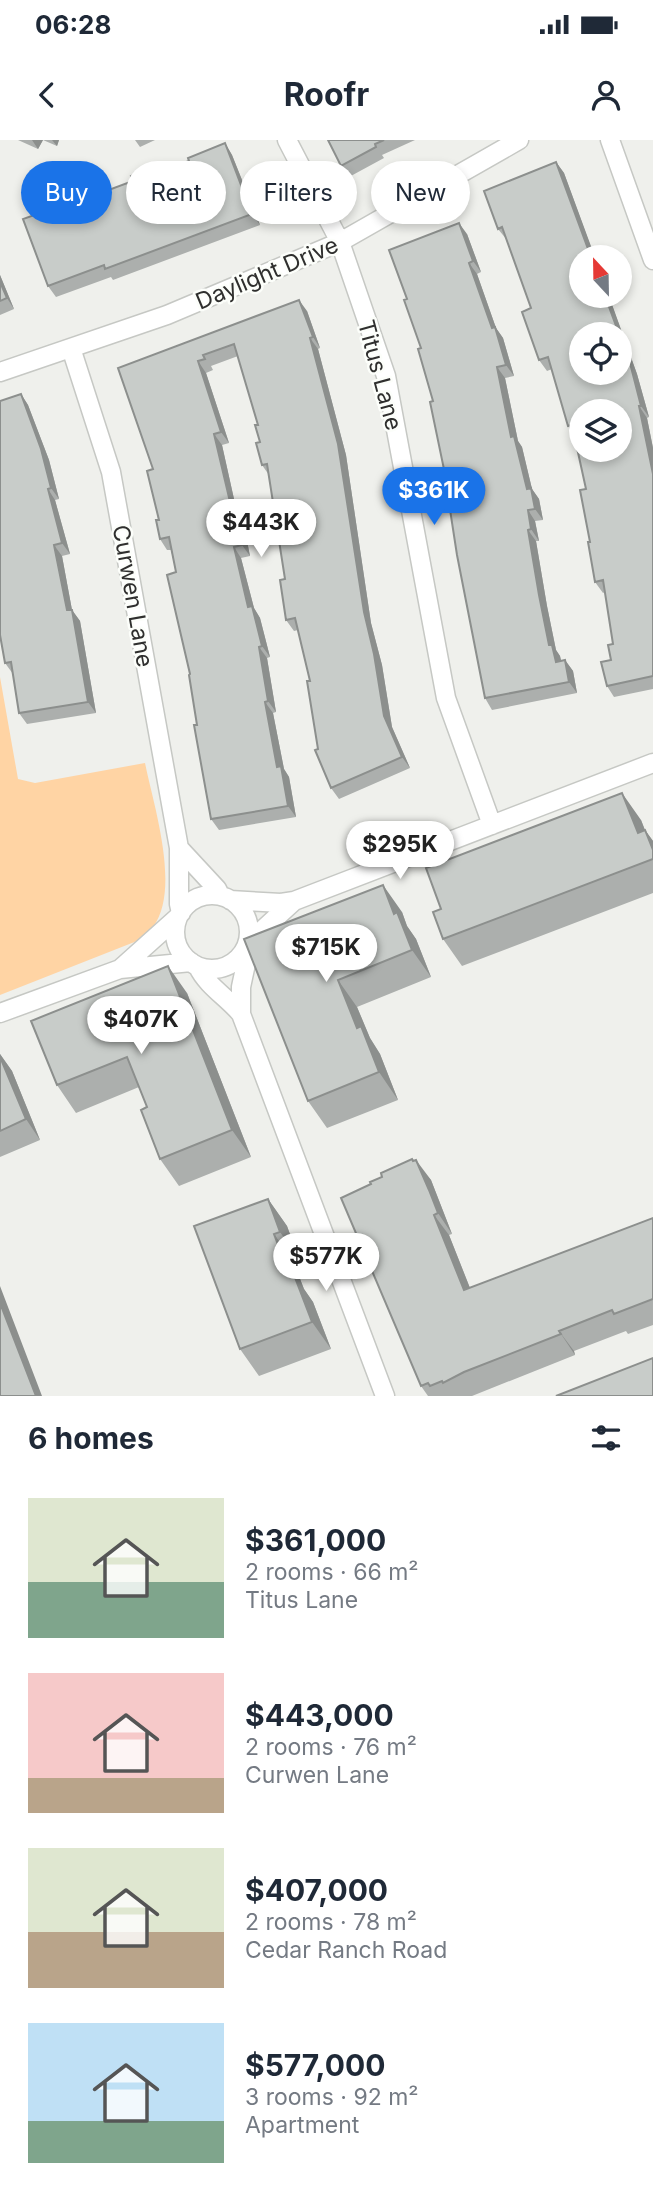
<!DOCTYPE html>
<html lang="en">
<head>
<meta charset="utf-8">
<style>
  :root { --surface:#fff; --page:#f2f2f3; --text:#1f2937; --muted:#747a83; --accent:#1a73e8 }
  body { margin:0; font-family:Inter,sans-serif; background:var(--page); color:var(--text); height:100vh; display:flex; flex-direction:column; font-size:26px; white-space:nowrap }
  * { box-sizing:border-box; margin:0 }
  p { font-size:23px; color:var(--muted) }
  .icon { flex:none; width:38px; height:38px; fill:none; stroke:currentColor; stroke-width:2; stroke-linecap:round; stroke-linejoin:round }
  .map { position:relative; height:1256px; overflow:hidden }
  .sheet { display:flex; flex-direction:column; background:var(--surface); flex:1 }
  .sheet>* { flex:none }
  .hud { position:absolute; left:21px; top:21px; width:612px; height:63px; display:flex; gap:14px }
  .needle { width:46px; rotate:338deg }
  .fabs { position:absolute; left:569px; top:105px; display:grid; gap:14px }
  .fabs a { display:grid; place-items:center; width:63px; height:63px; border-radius:50%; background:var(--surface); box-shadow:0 4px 10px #0003; font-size:35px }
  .price { position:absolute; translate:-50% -60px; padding:0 16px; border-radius:24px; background:#fff; color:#222; font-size:23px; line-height:46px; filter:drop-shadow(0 2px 4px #0008) }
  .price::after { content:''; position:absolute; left:50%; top:42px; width:21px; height:16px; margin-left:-10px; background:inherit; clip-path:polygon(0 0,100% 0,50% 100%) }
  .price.on { background:var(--accent); color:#fff }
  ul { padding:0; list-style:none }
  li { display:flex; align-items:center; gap:21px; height:175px; padding:0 28px }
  li span { display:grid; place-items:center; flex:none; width:196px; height:140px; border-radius:0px; color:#555 }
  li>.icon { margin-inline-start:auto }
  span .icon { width:84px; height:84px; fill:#fffc; stroke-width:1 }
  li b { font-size:30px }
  h2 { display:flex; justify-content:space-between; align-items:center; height:84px; padding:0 28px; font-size:30px }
  .pill { padding:0 24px; border-radius:32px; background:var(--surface); box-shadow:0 4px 10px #0003; font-size:24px; line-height:63px }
  .pill.on { background:var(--accent); color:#fff }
  .status { display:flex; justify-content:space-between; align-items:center; height:49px; padding:0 35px; background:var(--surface); direction:ltr }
  .status svg { height:19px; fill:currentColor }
  header { display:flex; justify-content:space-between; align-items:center; height:91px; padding:0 28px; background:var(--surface); font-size:32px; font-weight:700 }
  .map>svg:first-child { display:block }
  .green { fill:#ffd4a4 }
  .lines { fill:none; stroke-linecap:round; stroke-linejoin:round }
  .street-casing { stroke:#c6c8c4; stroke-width:21 }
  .street { stroke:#fff; stroke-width:18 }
  .wall { fill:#acafad }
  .shaded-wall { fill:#8c8f8d }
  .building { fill:#c8ccc9; stroke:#8c8f8d; stroke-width:2; fill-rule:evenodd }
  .labels { text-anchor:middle; stroke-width:5; stroke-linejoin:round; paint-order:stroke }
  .street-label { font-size:23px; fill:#2f2f2e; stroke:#fcfefa }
</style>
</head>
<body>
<div class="status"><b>06:28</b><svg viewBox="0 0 49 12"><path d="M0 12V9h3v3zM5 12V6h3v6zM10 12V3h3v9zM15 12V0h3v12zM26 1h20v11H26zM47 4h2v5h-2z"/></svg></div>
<header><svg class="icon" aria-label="back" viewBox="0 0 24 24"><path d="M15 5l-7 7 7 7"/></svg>Roofr<svg class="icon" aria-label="person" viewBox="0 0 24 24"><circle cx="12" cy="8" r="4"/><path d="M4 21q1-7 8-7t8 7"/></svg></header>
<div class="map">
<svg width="653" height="1256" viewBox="0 0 653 1256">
  <rect width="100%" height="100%" fill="#eff0ec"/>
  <!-- green -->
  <path class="green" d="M0 537 18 639 35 643 145 623C154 667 181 749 153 787 149 792 142 797 137 801L0 855Z"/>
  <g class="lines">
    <!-- street casing -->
    <g class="street-casing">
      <path id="street" d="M287 0 340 102 386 236 446 558 492 685
        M610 0 653 120
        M71 208 111 332 179 708V764L181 773
        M0 232 167 175 340 102 519 0
        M179 708 217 749 220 755
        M175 792a37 37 0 1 1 74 0a37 37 0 1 1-74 0Z
        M230 760 281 763 294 761 653 623
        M249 799 258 794 294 761
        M246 808 247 819 241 847V874L385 1256
        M198 827C207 846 228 858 241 874
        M120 829 178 777
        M0 873 120 829 191 822"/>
    </g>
    <!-- street -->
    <use href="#street" class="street"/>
  </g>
  <!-- wall -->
  <path class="wall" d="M18 0H43L38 9Z
    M43 0H59L57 6Z
    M135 0H155L140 7Z
    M328 0H415L382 15 384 18 349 37 341 26Z
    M225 3 232 15 260 85 113 140 111 137 56 157 48 146 65 66 133 41 152 28 157 34 189 21Z
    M556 22 564 33 637 234 649 277 647 278 653 308V549L614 557 607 546 613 504 605 452 603 453 595 442 590 402 586 349 574 296 568 286 552 229 547 231 539 220 531 168 507 100 498 89Z
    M467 94 481 132 477 134 496 188 503 198 514 236 505 238 518 301 522 307 532 349 539 359 543 380 535 381 539 401H536L547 466 556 510 560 516 561 521 565 520 573 531 577 553 492 570 485 558 433 261 421 208 407 159Z
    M0 135 14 169 0 175Z
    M307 171 320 208 318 209 346 315 371 483 382 525 392 587 410 628 339 659 331 648 318 609 310 541 298 490 294 491 286 480 285 439 269 335 262 325 258 285 238 216 211 226 213 230 206 233 229 303 222 305 236 368 242 376 250 416 241 418 254 468 260 478 270 517 267 518 276 572 273 573 284 629 289 637 296 677 219 690 211 679 176 432 171 410H167L160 399 153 329 118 228Z
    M21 254 28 265 49 320 59 359 55 360 70 414 62 416 72 470 80 481 96 573 27 584 19 573 13 534 5 523Z
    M641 680 645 690 653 701V753L462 826 443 799Z
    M402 772 407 786 416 799 431 837 357 867 370 898 380 914 398 960 327 988 308 961 244 799Z
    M187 853 251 1017 179 1046 160 1019 147 967 139 947 76 973 57 945Z
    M0 914 12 931 40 1000 0 1017Z
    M414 1021 431 1040 452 1094 449 1095 470 1148 653 1078V1185L628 1194 626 1191 574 1211 575 1215 472 1256H428L421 1246 371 1044 382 1037Z
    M268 1059 287 1086 299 1119 293 1121 304 1149 313 1162 331 1209 259 1236 240 1209Z"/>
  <!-- shaded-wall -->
  <path class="shaded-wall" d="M32 0H43L38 9Z
    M52 0H59L57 6Z
    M225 3 232 15 260 85 252 74Z
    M556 22 564 33 595 117H591Z
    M459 83 467 94 481 132 473 121Z
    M469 123 477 134 496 188 503 198 514 236 506 225Z
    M0 135 14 169 7 158 0 142Z
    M605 156H609L637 234 649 277 641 266Z
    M299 160 307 171 320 208 313 197Z
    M310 198 318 209 346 315 371 483 382 525 392 587 410 628 402 617 384 576Z
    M198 221 206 233 229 303 221 292Z
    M497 227 505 238 518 301 522 307 532 349 539 359 543 380 535 369 527 349 511 297Z
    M21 254 28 265 49 320 59 359 51 348Z
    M639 266 647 278 653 308V334Z
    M214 294 222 305 236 368 242 376 250 416 242 405 231 366Z
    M48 349 55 360 70 414 62 403Z
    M528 370 535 381 539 401 531 389Z
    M528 390 536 401 547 466 556 510 560 516 564 533 556 522 549 505 539 455Z
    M54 405 62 416 72 470 80 481 96 573 88 562 67 470Z
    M234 407 241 418 254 468 260 478 270 517 262 506 248 467Z
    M259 507 267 518 276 572 268 561Z
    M565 520 573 531 577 553 569 542Z
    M265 562 273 573 284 629 289 637 296 677 288 666 277 627Z
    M622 653 641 680 653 711 638 693Z
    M645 690 653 701V710Z
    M383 745 402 772 407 786 416 799 431 837 412 810 394 774Z
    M168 826 187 853 251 1017 232 990Z
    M338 840 357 867 370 898 380 914 398 960 379 932 357 888Z
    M0 914 12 931 40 1000 26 979 0 917Z
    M412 1019 422 1032 416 1020 431 1040 452 1094 438 1073Z
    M268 1059 287 1086 299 1119 280 1092Z
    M434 1075 449 1095 479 1171 464 1150Z
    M274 1094 293 1121 304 1149 313 1162 331 1209 312 1182 290 1136Z
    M0 1146 42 1256H36L0 1163Z
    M559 1191 574 1211 575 1215Z"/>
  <!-- building -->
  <path class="building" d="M328 0H384L375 4 376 7 341 26Z
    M225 3 252 74 105 129 104 125 48 146 23 79 43 72 40 65 59 58 63 67 133 41 131 36 152 28 155 34 189 21 188 18Z
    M556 22 591 117H581V156H605L619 194H581V233H620V196L630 223 641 266H639L653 334V536L607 546 601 522 611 520 608 505 613 504 603 440 595 442 588 402H590L580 350 586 349 572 285 568 286 548 217 539 220 522 172 531 168 502 87 498 89 484 51ZM581 271H620V310H581Z
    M459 83 473 121 469 123 492 188 495 187 506 225 497 227 511 297 514 296 527 349 531 348 535 369 528 370 531 389 528 390 539 455 549 505H552L556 522 565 520 569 542 485 558 457 415 449 363H451L430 262 433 261 418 209 421 208 404 160 407 159 389 110Z
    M0 142 7 158 0 161Z
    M299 160 313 197 310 198 338 304 364 472 374 514 384 576 402 617 331 648 315 610 318 609 307 541H310L295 478 286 480 280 440 285 439 267 324 262 325 256 303 260 302 255 285H258L234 204 203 215 205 219 198 221 221 292 214 294 231 366 235 365 242 405 234 407 248 467 252 466 262 506 259 507 268 561 265 562 277 627 281 626 288 666 211 679 194 585H197L189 535 190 534 167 435 176 432 169 397 160 399 156 380H159L147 331 153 329 118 228Z
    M21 254 41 309 51 348 48 349 62 403 54 405 67 470H72L88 562 19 573 11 522 5 523 0 495V261Z
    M622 653 638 693 645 690 653 710V719L443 799 433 772 441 769 426 728Z
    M383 745 394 774 397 772 412 810 338 840 357 888 361 886 379 932 308 961 244 799Z
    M168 826 232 990 160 1019 141 970 147 967 127 917 57 945 31 881Z
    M0 917 26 979 0 991Z
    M412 1019 413 1021 416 1020 429 1050 438 1073 434 1075 464 1150 653 1078V1159L614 1174 612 1170 559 1191 561 1194 464 1232 443 1243 442 1241 430 1246 428 1243 421 1246 341 1058 371 1044 370 1042 382 1037 381 1033Z
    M268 1059 280 1092 274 1094 290 1136 294 1135 312 1182 240 1209 194 1086Z
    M0 1163 36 1256H0Z
    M653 1218V1256H556Z"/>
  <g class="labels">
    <!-- street labels -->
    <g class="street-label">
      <text transform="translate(267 133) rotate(-23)" y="8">Daylight Drive</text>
      <text transform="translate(380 235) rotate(75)" y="8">Titus Lane</text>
      <text transform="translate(133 456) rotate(80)" y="8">Curwen Lane</text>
    </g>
  </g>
</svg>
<div class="fabs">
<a><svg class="needle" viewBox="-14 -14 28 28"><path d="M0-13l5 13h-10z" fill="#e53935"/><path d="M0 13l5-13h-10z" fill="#747a83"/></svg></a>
<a><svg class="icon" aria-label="locate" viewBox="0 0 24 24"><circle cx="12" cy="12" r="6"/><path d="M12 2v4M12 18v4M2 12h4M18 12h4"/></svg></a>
<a><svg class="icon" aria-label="layers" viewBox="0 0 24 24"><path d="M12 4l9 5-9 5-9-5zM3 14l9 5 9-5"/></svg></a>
</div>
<b class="price on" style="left:434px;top:387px">$361K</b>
<b class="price" style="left:261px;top:419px">$443K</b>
<b class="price" style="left:400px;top:741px">$295K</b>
<b class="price" style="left:326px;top:844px">$715K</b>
<b class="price" style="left:141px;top:916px">$407K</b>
<b class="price" style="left:326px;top:1153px">$577K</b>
<div class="hud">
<a class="pill on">Buy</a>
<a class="pill">Rent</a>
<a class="pill">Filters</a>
<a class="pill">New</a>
</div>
</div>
<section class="sheet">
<h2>6 homes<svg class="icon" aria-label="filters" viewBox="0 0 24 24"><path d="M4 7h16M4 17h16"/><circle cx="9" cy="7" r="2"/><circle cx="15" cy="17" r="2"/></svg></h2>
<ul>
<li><span style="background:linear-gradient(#dfe7d0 60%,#7fa58c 0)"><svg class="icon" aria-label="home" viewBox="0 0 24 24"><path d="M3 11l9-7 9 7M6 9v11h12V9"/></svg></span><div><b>$361,000</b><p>2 rooms · 66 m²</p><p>Titus Lane</p></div></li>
<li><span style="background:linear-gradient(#f6c9c9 75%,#b9a48a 0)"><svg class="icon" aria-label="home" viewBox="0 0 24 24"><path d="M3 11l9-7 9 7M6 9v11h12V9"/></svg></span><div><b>$443,000</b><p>2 rooms · 76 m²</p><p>Curwen Lane</p></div></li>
<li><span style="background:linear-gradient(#dfe7d0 60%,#b9a48a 0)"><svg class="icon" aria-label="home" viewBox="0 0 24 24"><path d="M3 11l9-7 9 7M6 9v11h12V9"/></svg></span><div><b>$407,000</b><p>2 rooms · 78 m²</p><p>Cedar Ranch Road</p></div></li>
<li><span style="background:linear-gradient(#bfe0f5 70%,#7fa58c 0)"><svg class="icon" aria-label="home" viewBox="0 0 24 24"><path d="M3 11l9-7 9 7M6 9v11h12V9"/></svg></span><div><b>$577,000</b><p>3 rooms · 92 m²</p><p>Apartment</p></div></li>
</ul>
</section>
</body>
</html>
